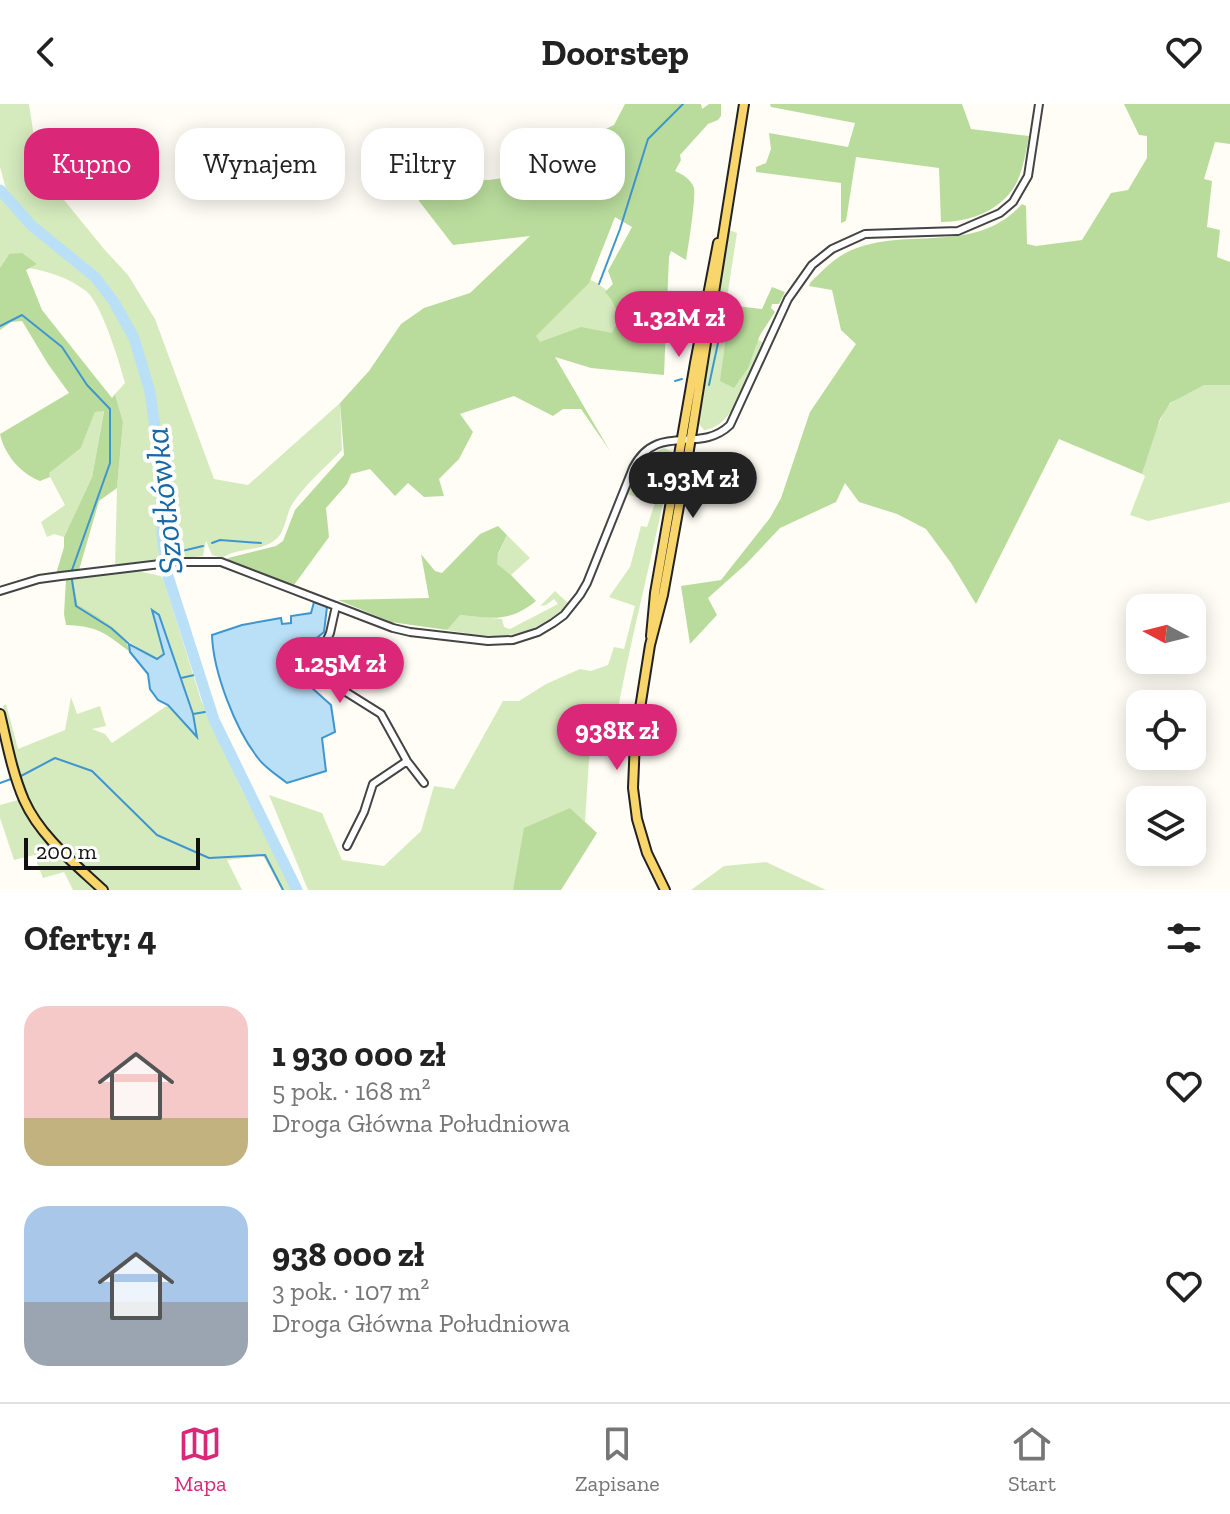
<!DOCTYPE html>
<html lang="pl">
<head>
<meta charset="utf-8">
<style>
  :root { --surface:#fff; --page:#f6f6f6; --text:#222; --muted:#767676; --line:#e0e0e0; --accent:#db2777 }
  body { margin:0; font-family:"Zilla Slab",serif; background:var(--page); color:var(--text); height:100vh; display:flex; flex-direction:column; font-size:30px; white-space:nowrap }
  * { box-sizing:border-box; margin:0 }
  p { font-size:26px; color:var(--muted) }
  .icon { flex:none; width:44px; height:44px; fill:none; stroke:currentColor; stroke-width:2; stroke-linecap:round; stroke-linejoin:round }
  .map { position:relative; height:786px; overflow:hidden }
  .panel { display:flex; flex-direction:column; background:var(--surface); flex:1 }
  .panel>* { flex:none }
  .guide { position:absolute; left:24px; top:24px; width:800px; height:72px; display:flex; gap:16px }
  .needle { width:52px; rotate:277deg }
  .controls { position:absolute; left:1126px; top:490px; display:grid; gap:16px }
  .controls a { display:grid; place-items:center; width:80px; height:80px; border-radius:16px; background:var(--surface); box-shadow:0 4px 20px #0003; font-size:40px }
  .scale { position:absolute; left:24px; bottom:20px; width:176px; box-sizing:border-box; padding-left:8px; border:4px solid #111; border-top:0; font-size:22px; line-height:28px; white-space:nowrap; color:#111; -webkit-text-stroke:6px #fff; paint-order:stroke }
  .price { position:absolute; translate:-50% -68px; padding:0 18px; border-radius:28px; background:var(--accent); color:#fff; font-size:26px; line-height:52px; filter:drop-shadow(0 2px 4px #0008) }
  .price::after { content:''; position:absolute; left:50%; top:48px; width:24px; height:18px; margin-left:-12px; background:inherit; clip-path:polygon(0 0,100% 0,50% 100%) }
  .price.current { background:#222; color:#fff }
  ul { padding:0; list-style:none }
  li { display:flex; align-items:center; gap:24px; height:200px; padding:0 24px }
  li span { display:grid; place-items:center; flex:none; width:224px; height:160px; border-radius:24px; color:#555 }
  li>.icon { margin-inline-start:auto }
  span .icon { width:96px; height:96px; fill:#fffc; stroke-width:1 }
  li b { font-size:34px }
  h2 { display:flex; justify-content:space-between; align-items:center; height:96px; padding:0 24px; font-size:34px }
  .chip { padding:0 28px; border-radius:24px; background:var(--surface); box-shadow:0 4px 20px #0003; font-size:28px; line-height:72px }
  .chip.current { background:var(--accent); color:#fff }
  header { display:flex; justify-content:space-between; align-items:center; height:104px; padding:0 24px; background:var(--surface); font-size:36px; font-weight:700 }
  .tab-bar { display:flex; justify-content:space-around; align-items:center; height:112px; border-top:2px solid var(--line); background:var(--surface); font-size:22px; color:var(--muted) }
  .tab-bar a { display:grid; justify-items:center; gap:4px }
  .tab-bar .current { color:var(--accent) }
  .map>svg:first-child { display:block }
  .green { fill:#d5ebbd }
  .forest { fill:#b9dc9c; fill-rule:evenodd }
  .water { fill:#b9e0f7; stroke:#3f96cf; stroke-width:2 }
  .lines { fill:none; stroke-linecap:round; stroke-linejoin:round }
  .stream { stroke:#3f96cf; stroke-width:2 }
  .river { stroke:#b9e0f7; stroke-width:11 }
  .minor-casing { stroke:#444; stroke-width:10 }
  .major-casing { stroke:#222; stroke-width:12 }
  .minor { stroke:#fff; stroke-width:6 }
  .major { stroke:#f9d66b; stroke-width:8 }
  .labels { text-anchor:middle; stroke-width:8; stroke-linejoin:round; paint-order:stroke }
  .water-label { font-size:34px; font-style:italic; fill:#1768a6; stroke:#fff }
</style>
</head>
<body>
<header><svg class="icon" aria-label="back" viewBox="0 0 24 24"><path d="M15 5l-7 7 7 7"/></svg>Doorstep<svg class="icon" aria-label="heart" viewBox="0 0 24 24"><path d="M12 20l-8-8c-3-5 5-10 8-4 3-6 11-1 8 4z"/></svg></header>
<div class="map">
<svg width="1230" height="786" viewBox="0 0 1230 786">
  <rect width="100%" height="100%" fill="#fffdf5"/>
  <!-- green -->
  <path class="green" d="M0 0H29L34 33 51 80 104 145 128 171 155 215 214 375 248 381 340 299 342 346C325 364 304 381 291 402 286 412 285 429 275 436 260 448 238 443 222 454L212 451 206 437 203 452 115 463 117 384 123 318 115 290 125 279C119 257 102 200 86 187 69 174 48 167 28 164L36 160 9 150 0 164V85L7 89 0 63Z
    M729 126 737 129 725 207 726 223 734 222 764 239C751 265 735 324 704 326L698 319V310Z
    M583 174C601 176 625 200 621 221 621 222 616 231 615 232L597 230 506 275 523 240Z
    M1204 280 1230 281V398L1148 417 1130 411 1145 372 1142 370 1156 326 1166 303 1180 292Z
    M104 306 92 373 64 433 54 430 47 433 41 418 65 401 48 369 81 344 95 308Z
    M664 344 673 348C656 442 630 533 614 627L600 604 590 641 585 718 570 704 513 786H308L269 691 322 709 342 756 384 762 421 727 434 682 454 685 503 597H519L546 580 580 565 591 567 608 561 614 543 624 545 635 502 609 493 630 463 641 422 647 423 655 399 627 390C635 370 643 352 664 344Z
    M507 431 530 454 511 471 496 460 498 451Z
    M138 467 161 472 164 477 201 596 241 684 295 786H282L263 752 227 756 242 786H108C82 762 49 736 32 704 16 674 10 636 3 602L6 600 18 645 65 626 71 593 77 610 100 602 106 622 92 625 105 630 112 639 168 601 196 632 193 610 159 511 164 550 157 555C128 540 105 519 78 501L73 476 77 472Z
    M555 487 569 500C525 538 500 535 447 526L459 511 502 515 504 523 510 525 558 500 554 495 546 501 540 502Z
    M18 696C41 734 64 757 96 786H73L64 768 43 774 34 751 14 756 0 714V701Z
    M766 758 826 786H691L724 762Z"/>
  <!-- forest -->
  <path class="forest" d="M625 0H701L702 5 709 0H721V12L718 16 708 20 680 51 681 56 675 67C682 70 691 75 694 84 696 93 688 145 686 156L671 147 669 153 664 271 591 264 555 253 610 347 581 305H563L553 312 514 292 460 310 473 328 459 355 439 375 444 392 424 393 408 379 395 392 370 365 351 370 347 380 326 404 329 433 294 481 228 457V454L276 442 283 437 295 406 344 351 340 299 369 267 401 220 424 204 470 189 530 132 453 141 419 97V74L489 76 530 70 589 33 614 21ZM615 113 632 123 608 167 613 180 605 188C616 199 622 215 612 229L581 223 540 238 536 232 589 179Z
    M770 0H962L971 25 1029 32C1022 69 1019 91 984 109 971 115 955 118 941 118L939 64 856 53 846 117 841 119V79L756 68V63L766 59 771 45 769 29 848 43 855 19 771 3Z
    M1124 0H1230V40L1215 38 1204 75 1212 77 1207 123 1220 126 1217 153 1230 158V281H1204L1170 299 1160 315 1142 370 1059 335 976 500 951 459 926 425 897 410 859 398 845 379 836 398 780 424 746 460 708 494 717 511 690 540 681 482 721 476 770 414 781 394 810 308 856 240 841 226 832 186 809 182 810 179C823 166 836 152 854 145 910 123 976 151 1022 100L1026 102 1027 140 1036 142 1082 136 1111 89 1128 86 1147 54V32L1139 31Z
    M22 149 37 160 26 166 42 206 112 294 115 290 123 318 117 384 99 397 79 466 56 470 64 443V433L92 373 104 307 95 308 81 344 49 369 50 373 40 377C21 370 4 350 0 330L69 289 48 260 22 217 11 218 0 226V164L9 150Z
    M772 183 785 188 779 200H772L771 204 775 208 760 231 748 264 734 284 720 277 726 232 736 202 762 205Z
    M498 422 507 431 498 450 497 460 511 471 536 497C509 519 491 514 460 511L447 526 391 518 338 496 429 494 421 450 435 467 442 469 480 430Z
    M77 472 73 476 78 501C95 512 127 527 130 548 105 529 98 522 66 521L64 510 66 475Z
    M570 704 597 729 561 786H513L524 724Z"/>
  <!-- water -->
  <path class="water" d="M314 498 327 503 324 528C306 542 299 551 301 574L331 601 335 628 322 634 326 667 287 679C277 671 265 664 258 654 235 625 213 567 212 531L242 521 281 514 282 520 291 519V512L311 509Z
    M152 506 159 511 193 610 197 633 168 601 158 596 150 585 148 570 130 548 129 540 157 555 164 550Z"/>
  <g class="lines">
    <!-- stream -->
    <path class="stream" d="M599 180 620 125 648 35 683 0
      M683 217 691 220
      M0 222 22 211 62 243 87 281 110 305V359L72 466
      M675 277 682 275
      M709 281 721 225 720 209
      M212 439 220 436 261 439
      M165 451 203 442
      M72 476 76 502 111 524 128 539
      M181 574 199 570
      M193 610 211 607
      M21 672 55 654 92 667 157 731 209 754 265 751 283 786
      M0 679 11 675"/>
    <!-- river -->
    <path class="river" d="M0 86 32 122 95 173 114 198 134 234 150 288 160 358 162 431 167 469 214 616 297 786"/>
    <!-- minor casing -->
    <g class="minor-casing">
      <path id="minor" d="M0 487 39 475 61 472 177 458H221L393 524 410 528 488 537 513 536 538 528 553 519 564 511 580 491 587 479 633 364C657 317 699 351 730 321L788 195 812 161 832 145 865 130 958 127 1000 109 1013 98 1028 72 1039 0
        M336 502 330 529 324 542 323 557 330 578 381 610 407 657 424 679
        M347 742 364 708 373 680 407 657"/>
    </g>
    <!-- major casing -->
    <g class="major-casing">
      <path id="major" d="M651 532 655 489 695 259 718 139
        M0 610C7 639 12 668 24 696 40 732 74 759 103 786
        M665 786 647 749 637 715 633 684 635 636 650 541 663 491 688 352 744 0"/>
    </g>
    <!-- minor -->
    <use href="#minor" class="minor"/>
    <!-- major -->
    <use href="#major" class="major"/>
  </g>
  <g class="labels">
    <!-- water labels -->
    <g class="water-label">
      <text transform="translate(163 397) rotate(-96)" y="12">Szotkówka</text>
    </g>
  </g>
</svg>
<div class="controls">
<a><svg class="needle" viewBox="-14 -14 28 28"><path d="M0-13l5 13h-10z" fill="#e53935"/><path d="M0 13l5-13h-10z" fill="#767676"/></svg></a>
<a><svg class="icon" aria-label="locate" viewBox="0 0 24 24"><circle cx="12" cy="12" r="6"/><path d="M12 2v4M12 18v4M2 12h4M18 12h4"/></svg></a>
<a><svg class="icon" aria-label="layers" viewBox="0 0 24 24"><path d="M12 4l9 5-9 5-9-5zM3 14l9 5 9-5"/></svg></a>
</div>
<div class="scale">200 m</div>
<b class="price" style="left:679px;top:255px">1.32M zł</b>
<b class="price current" style="left:693px;top:416px">1.93M zł</b>
<b class="price" style="left:340px;top:601px">1.25M zł</b>
<b class="price" style="left:617px;top:668px">938K zł</b>
<div class="guide">
<a class="chip current">Kupno</a>
<a class="chip">Wynajem</a>
<a class="chip">Filtry</a>
<a class="chip">Nowe</a>
</div>
</div>
<section class="panel">
<h2>Oferty: 4<svg class="icon" aria-label="filters" viewBox="0 0 24 24"><path d="M4 7h16M4 17h16"/><circle cx="9" cy="7" r="2"/><circle cx="15" cy="17" r="2"/></svg></h2>
<ul>
<li><span style="background:linear-gradient(#f6c9c9 70%,#c2b280 0)"><svg class="icon" aria-label="home" viewBox="0 0 24 24"><path d="M3 11l9-7 9 7M6 9v11h12V9"/></svg></span><div><b>1 930 000 zł</b><p>5 pok. · 168 m²</p><p>Droga Główna Południowa</p></div><svg class="icon" aria-label="heart" viewBox="0 0 24 24"><path d="M12 20l-8-8c-3-5 5-10 8-4 3-6 11-1 8 4z"/></svg></li>
<li><span style="background:linear-gradient(#a9c7e8 60%,#9aa5b1 0)"><svg class="icon" aria-label="home" viewBox="0 0 24 24"><path d="M3 11l9-7 9 7M6 9v11h12V9"/></svg></span><div><b>938 000 zł</b><p>3 pok. · 107 m²</p><p>Droga Główna Południowa</p></div><svg class="icon" aria-label="heart" viewBox="0 0 24 24"><path d="M12 20l-8-8c-3-5 5-10 8-4 3-6 11-1 8 4z"/></svg></li>
</ul>
</section>
<nav class="tab-bar">
<a class="current"><svg class="icon" aria-label="map" viewBox="0 0 24 24"><path d="M3 6l6-2 6 2 6-2v14l-6 2-6-2-6 2zM9 4v14M15 6v14"/></svg>Mapa</a>
<a><svg class="icon" aria-label="saved" viewBox="0 0 24 24"><path d="M7 4h10v16l-5-4-5 4z"/></svg>Zapisane</a>
<a><svg class="icon" aria-label="home" viewBox="0 0 24 24"><path d="M3 11l9-7 9 7M6 9v11h12V9"/></svg>Start</a>
</nav>
</body>
</html>
